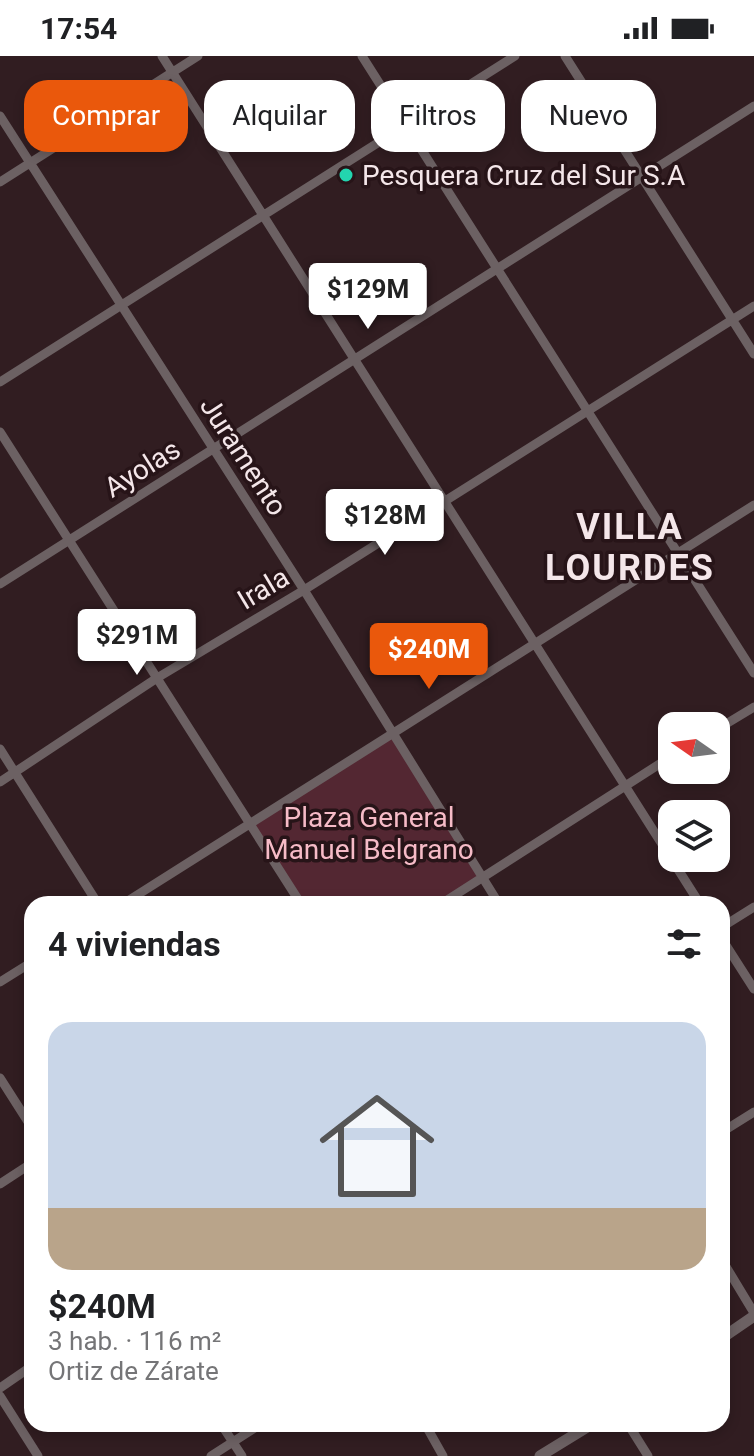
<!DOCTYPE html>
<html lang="es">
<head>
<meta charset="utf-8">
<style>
  :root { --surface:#fff; --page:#f6f6f6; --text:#202124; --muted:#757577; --line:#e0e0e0; --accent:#ea580c }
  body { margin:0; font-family:Roboto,sans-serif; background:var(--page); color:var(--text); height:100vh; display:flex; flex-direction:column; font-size:30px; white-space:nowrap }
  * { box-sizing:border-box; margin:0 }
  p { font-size:26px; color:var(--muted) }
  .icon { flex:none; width:44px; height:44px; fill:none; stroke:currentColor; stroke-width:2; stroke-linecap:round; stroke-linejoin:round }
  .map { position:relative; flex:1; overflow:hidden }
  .drawer { position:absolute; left:24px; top:840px; width:706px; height:536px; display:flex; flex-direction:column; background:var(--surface); border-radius:24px; box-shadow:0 4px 12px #0003 }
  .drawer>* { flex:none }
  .guide { position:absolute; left:24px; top:24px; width:706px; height:72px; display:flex; gap:16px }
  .needle { width:52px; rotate:284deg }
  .fabs { position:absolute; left:658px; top:656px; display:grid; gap:16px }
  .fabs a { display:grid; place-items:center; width:72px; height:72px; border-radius:16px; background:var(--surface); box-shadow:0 4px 12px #0003; font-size:40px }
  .price { position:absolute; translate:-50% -68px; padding:0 18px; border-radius:8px; background:#fff; color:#222; font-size:26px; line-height:52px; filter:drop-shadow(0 2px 4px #0008) }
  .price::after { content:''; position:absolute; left:50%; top:48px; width:24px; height:18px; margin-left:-12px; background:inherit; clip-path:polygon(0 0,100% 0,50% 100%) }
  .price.on { background:var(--accent); color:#fff }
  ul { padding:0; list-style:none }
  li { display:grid; align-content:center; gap:16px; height:424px; padding:0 24px }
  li+li { border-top:2px solid var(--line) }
  li span { display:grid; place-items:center; height:248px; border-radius:24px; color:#555 }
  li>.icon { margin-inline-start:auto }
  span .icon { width:144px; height:144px; fill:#fffc; stroke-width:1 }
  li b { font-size:34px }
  h2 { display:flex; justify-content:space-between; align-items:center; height:96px; padding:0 24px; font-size:34px }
  .chip { padding:0 28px; border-radius:24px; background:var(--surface); box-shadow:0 4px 12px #0003; font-size:28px; line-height:72px }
  .chip.on { background:var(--accent); color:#fff }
  .status { display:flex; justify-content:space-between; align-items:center; height:56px; padding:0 40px; background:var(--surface); direction:ltr }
  .status svg { height:22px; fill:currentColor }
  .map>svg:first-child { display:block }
  .green { fill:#532732 }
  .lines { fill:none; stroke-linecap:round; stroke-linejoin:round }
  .minor { stroke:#6c6163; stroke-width:9 }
  .tertiary { stroke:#6c6163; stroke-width:11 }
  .poi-dot { fill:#23d5af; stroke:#271418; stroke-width:3 }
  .labels { text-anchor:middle; stroke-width:7; stroke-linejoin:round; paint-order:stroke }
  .poi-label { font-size:28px; fill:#f4e6e9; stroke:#271418; text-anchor:start }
  .street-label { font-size:28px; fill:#f4e6e9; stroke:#271418 }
  .park-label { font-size:28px; fill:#f6bbc7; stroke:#271418 }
  .district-label { font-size:36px; font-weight:bold; letter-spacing:2px; fill:#f4e6e9; stroke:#271418 }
</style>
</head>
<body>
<div class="status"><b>17:54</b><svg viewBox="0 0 49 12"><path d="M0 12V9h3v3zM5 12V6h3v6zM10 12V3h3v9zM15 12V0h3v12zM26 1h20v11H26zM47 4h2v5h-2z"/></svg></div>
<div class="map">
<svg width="754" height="1400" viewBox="0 0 754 1400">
  <rect width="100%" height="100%" fill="#311d21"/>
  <!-- green -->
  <path class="green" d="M392 678 483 822 441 848H301L250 768Z"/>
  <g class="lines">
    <!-- minor -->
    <path class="minor" d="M162 0 700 848
      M362 0 754 617
      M565 0 754 298
      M0 60 304 534 499 848
      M0 126 198 0
      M0 326 515 0
      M0 376 301 848
      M0 528 754 50
      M716 674 754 651
      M0 693 98 848
      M0 726 157 622 304 534 754 250
      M123 848 754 449
      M441 848 672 700
      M722 871 754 851
      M722 883 754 933
      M0 926 32 906
      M0 1022 32 1072
      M722 1076 754 1056
      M0 1128 32 1107
      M722 1204 754 1257
      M0 1332 32 1310
      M0 1340 38 1400
      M221 1368 242 1400
      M425 1368 443 1400
      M628 1368 648 1400
      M211 1400 261 1368"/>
    <!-- tertiary -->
    <path class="tertiary" d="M722 1282 754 1260
      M540 1400 592 1368"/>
  </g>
  <!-- markers -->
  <circle class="poi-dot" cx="346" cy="119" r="8"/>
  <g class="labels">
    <!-- poi labels -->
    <g class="poi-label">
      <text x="362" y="129">Pesquera Cruz del Sur S.A</text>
    </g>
    <!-- street labels -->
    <g class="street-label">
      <text transform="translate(244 400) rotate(57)" y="10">Juramento</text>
      <text transform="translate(142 412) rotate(-32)" y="10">Ayolas</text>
      <text transform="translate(263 532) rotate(-31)" y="10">Irala</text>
    </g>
    <!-- park labels -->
    <g class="park-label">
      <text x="369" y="771">Plaza General<tspan x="369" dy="32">Manuel Belgrano</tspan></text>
    </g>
    <!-- district labels -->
    <g class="district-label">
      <text x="630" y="483">VILLA<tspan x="630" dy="41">LOURDES</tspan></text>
    </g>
  </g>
</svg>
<div class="fabs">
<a><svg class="needle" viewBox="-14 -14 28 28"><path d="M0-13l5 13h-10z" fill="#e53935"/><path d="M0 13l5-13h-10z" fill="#757577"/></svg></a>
<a><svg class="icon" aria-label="layers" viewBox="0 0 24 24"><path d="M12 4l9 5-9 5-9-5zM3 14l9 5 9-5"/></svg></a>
</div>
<b class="price" style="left:368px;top:275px">$129M</b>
<b class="price" style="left:385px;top:501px">$128M</b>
<b class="price" style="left:137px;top:621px">$291M</b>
<b class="price on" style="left:429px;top:635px">$240M</b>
<div class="guide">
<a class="chip on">Comprar</a>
<a class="chip">Alquilar</a>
<a class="chip">Filtros</a>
<a class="chip">Nuevo</a>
</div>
<section class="drawer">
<h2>4 viviendas<svg class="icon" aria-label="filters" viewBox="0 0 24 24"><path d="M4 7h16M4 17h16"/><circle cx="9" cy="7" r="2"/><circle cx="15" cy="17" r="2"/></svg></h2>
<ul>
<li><span style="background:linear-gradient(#c9d6e8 75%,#b9a48a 0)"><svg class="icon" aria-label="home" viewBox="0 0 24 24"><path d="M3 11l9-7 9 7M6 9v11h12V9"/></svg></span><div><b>$240M</b><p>3 hab. · 116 m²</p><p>Ortiz de Zárate</p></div></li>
</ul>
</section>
</div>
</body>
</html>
